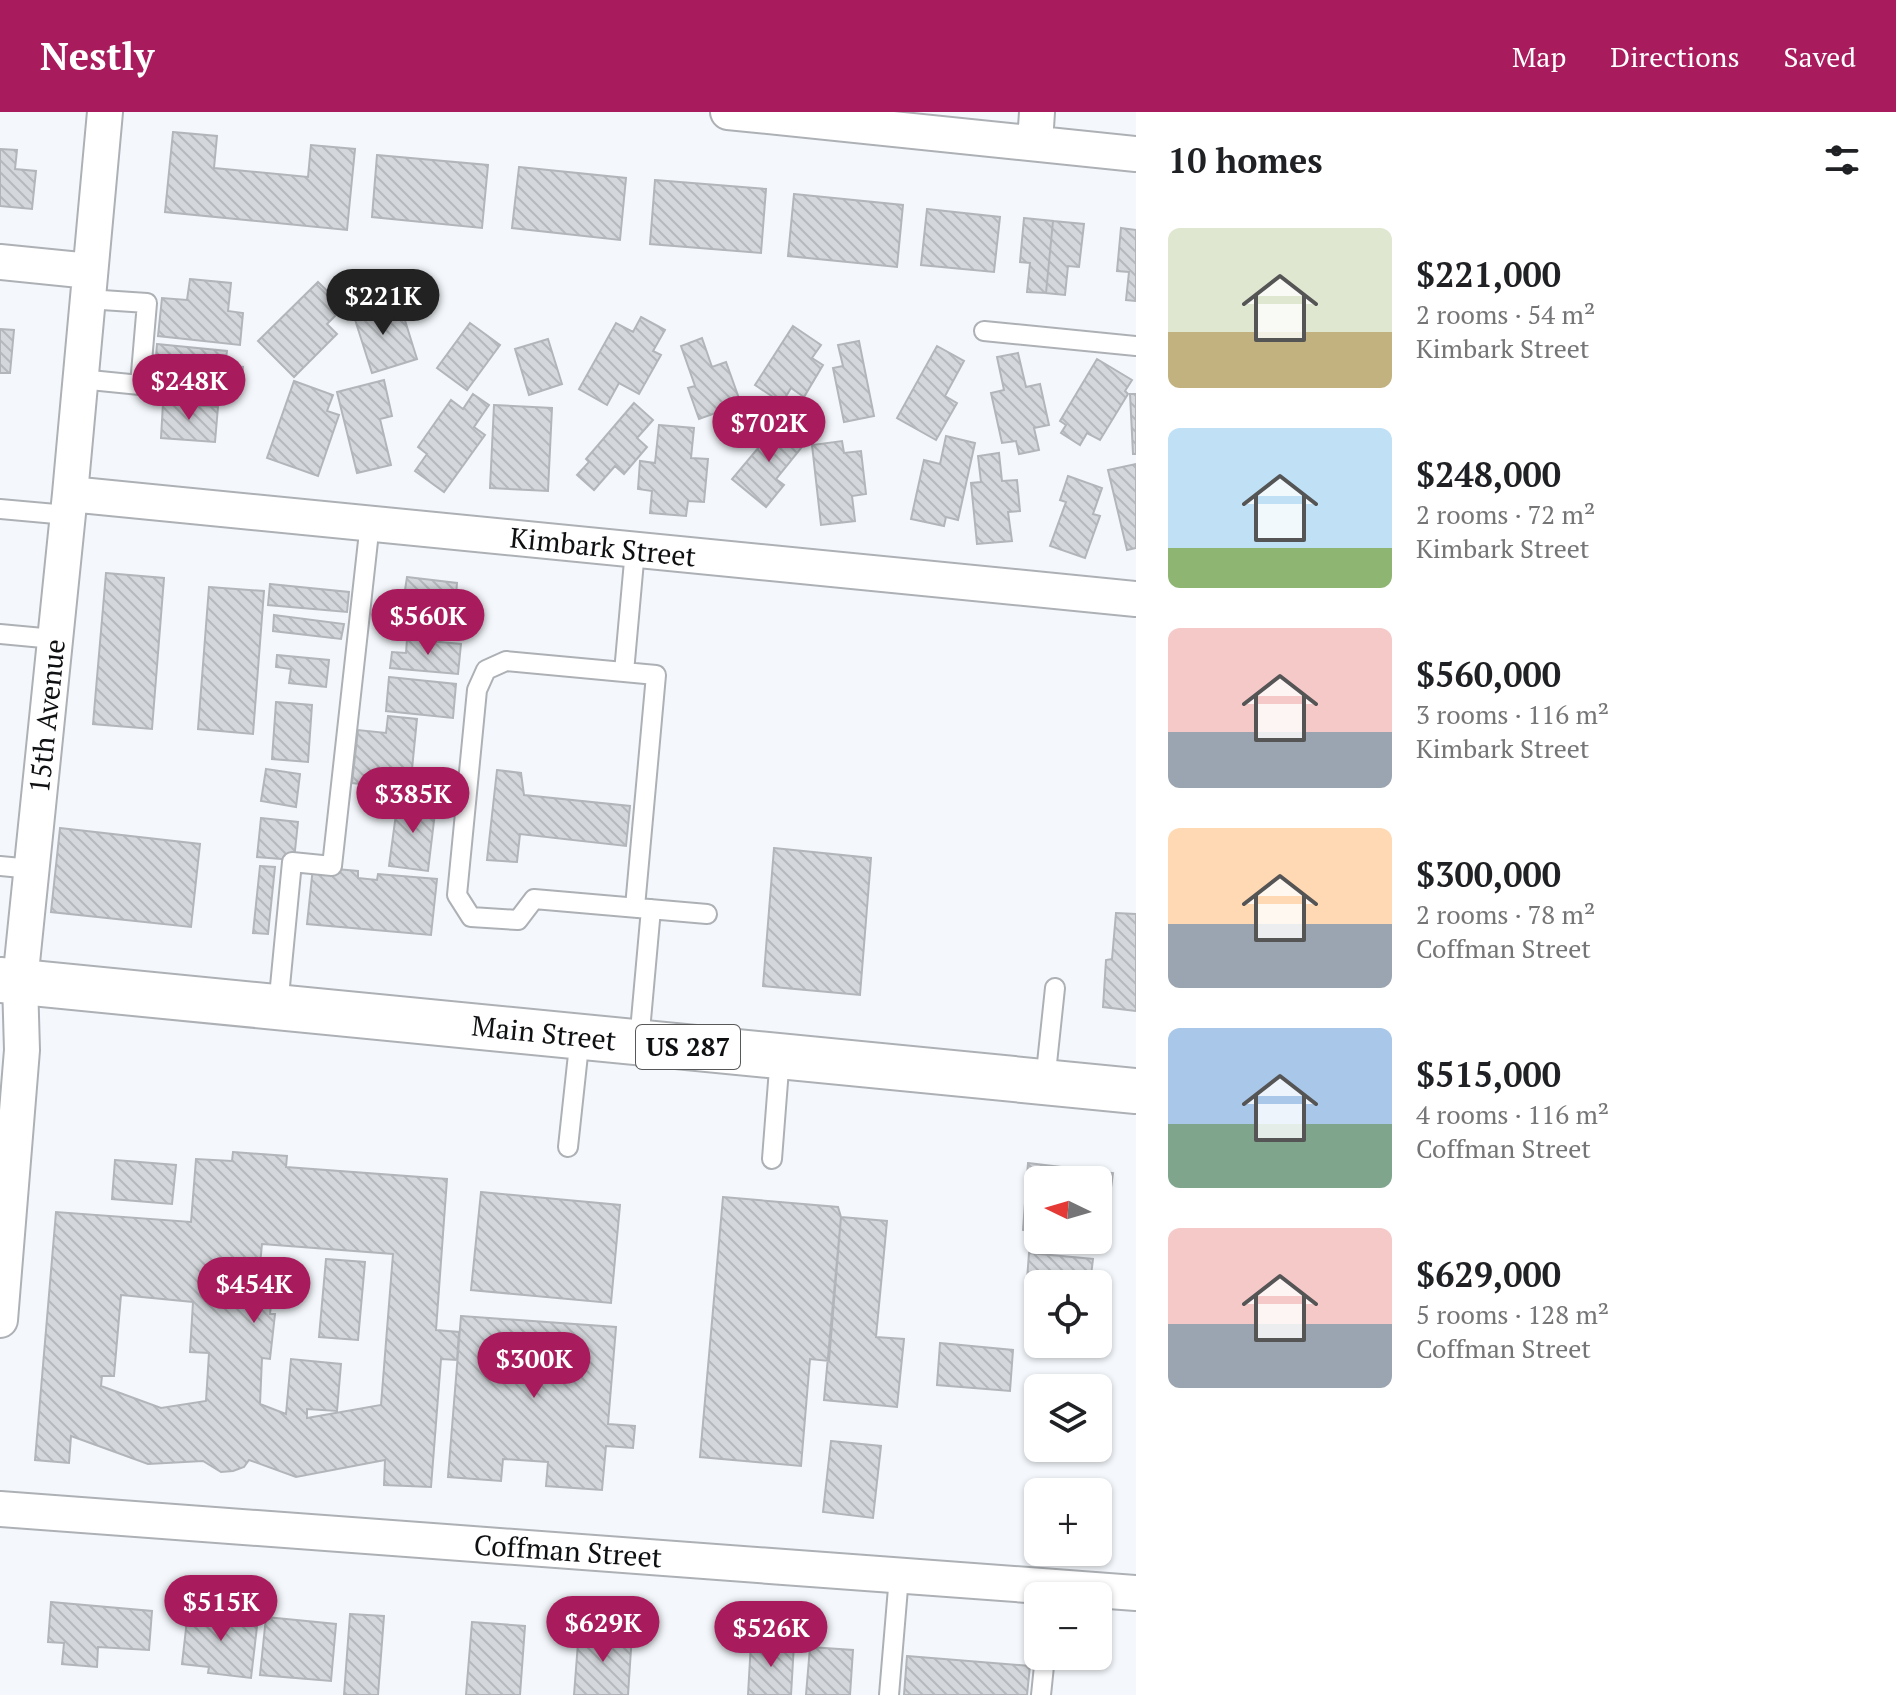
<!DOCTYPE html>
<html lang="en">
<head>
<meta charset="utf-8">
<style>
  :root { --surface:#fff; --page:#f2f2f2; --text:#202124; --muted:#757577; --accent:#a81b5c }
  body { margin:0; font-family:"PT Serif",serif; background:var(--page); color:var(--text); height:100vh; display:flex; flex-direction:column; font-size:30px; white-space:nowrap }
  * { box-sizing:border-box; margin:0 }
  p { font-size:26px; color:var(--muted) }
  .icon { flex:none; width:44px; height:44px; fill:none; stroke:currentColor; stroke-width:2; stroke-linecap:round; stroke-linejoin:round }
  .map { position:relative; flex:1; overflow:hidden }
  .details { display:flex; flex-direction:column; background:var(--surface); width:760px }
  .details>* { flex:none }
  .needle { width:52px; rotate:275deg }
  .buttons { position:absolute; left:1024px; top:1054px; display:grid; gap:16px }
  .buttons a { display:grid; place-items:center; width:88px; height:88px; border-radius:12px; background:var(--surface); box-shadow:0 2px 6px #0004; font-size:40px }
  .price { position:absolute; translate:-50% -68px; padding:0 18px; border-radius:28px; background:var(--accent); color:#fff; font-size:26px; line-height:52px; filter:drop-shadow(0 2px 4px #0008) }
  .price::after { content:''; position:absolute; left:50%; top:48px; width:24px; height:18px; margin-left:-12px; background:inherit; clip-path:polygon(0 0,100% 0,50% 100%) }
  .price.active { background:#222; color:#fff }
  ul { padding:0; list-style:none }
  li { display:flex; align-items:center; gap:24px; height:200px; padding:0 32px }
  li span { display:grid; place-items:center; flex:none; width:224px; height:160px; border-radius:12px; color:#555 }
  li>.icon { margin-inline-start:auto }
  span .icon { width:96px; height:96px; fill:#fffc; stroke-width:1 }
  li b { font-size:34px }
  h2 { display:flex; justify-content:space-between; align-items:center; height:96px; padding:0 32px; font-size:34px }
  header { display:flex; align-items:center; gap:48px; box-sizing:border-box; height:112px; padding:0 40px; background:var(--accent); color:#fff }
  header strong { font-size:38px }
  nav { display:flex; gap:44px; margin-inline-start:auto; font-size:28px }
  main { display:flex; flex:1; min-height:0 }
  .map>svg:first-child { display:block }
  .building { fill:url(#building-back-hatch); stroke:#b2b6ba; stroke-width:2; fill-rule:evenodd }
  .lines { fill:none; stroke-linecap:round; stroke-linejoin:round }
  .service-casing { stroke:#adb1b5; stroke-width:22 }
  .minor-casing { stroke:#adb1b5; stroke-width:38 }
  .trunk-casing { stroke:#adb1b5; stroke-width:48 }
  .service { stroke:#fff; stroke-width:18 }
  .minor { stroke:#fff; stroke-width:34 }
  .trunk { stroke:#fff; stroke-width:44 }
  .labels { text-anchor:middle; stroke-width:6; stroke-linejoin:round; paint-order:stroke }
  .shield { fill:#fff; stroke:#575859; stroke-width:2 }
  .shield-label { font-size:26px; font-weight:bold; fill:#0f1012 }
  .street-label { font-size:28px; fill:#0f1012; stroke:#fff }
</style>
</head>
<body>
<header>
<strong>Nestly</strong>
<nav><a>Map</a><a>Directions</a><a>Saved</a></nav>
</header>
<main>
<div class="map">
<svg width="1136" height="1583" viewBox="0 0 1136 1583">
  <defs>
    <pattern id="building-back-hatch" width="6" height="6" patternUnits="userSpaceOnUse" patternTransform="scale(2)"><rect width="6" height="6" fill="#d4d8dc"/><path d="M-1 5l2 2M0 0l6 6M5-1l2 2" fill="none" stroke="#b5b8bc"/></pattern>
  </defs>
  <rect width="100%" height="100%" fill="#f4f8fc"/>
  <!-- building -->
  <path class="building" d="M173 20 217 24 214 56 308 65 311 33 355 37 347 118 165 100Z
    M0 37 17 38 15 57 36 59 32 97 0 94Z
    M377 43 488 53 482 116 372 105Z
    M519 55 626 66 620 128 512 116Z
    M655 68 766 77 761 141 650 132Z
    M794 82 903 93 897 155 788 144Z
    M927 97 1000 105 994 160 921 153Z
    M1024 106 1053 109 1046 181 1027 180 1030 151 1020 150Z
    M1053 109 1084 112 1079 155 1068 154 1065 183 1046 181Z
    M1121 116 1136 118V189L1126 188 1129 160 1117 159Z
    M190 167 231 171 228 199 243 201 240 233 158 224 162 186 187 188Z
    M318 170 344 195 327 212 337 222 294 265 258 229Z
    M379 186 386 208 403 202 417 247 372 261 351 195Z
    M641 205 665 218 653 239 661 243 639 282 619 271 607 293 579 277 616 211 633 220Z
    M470 211 500 233 467 278 437 256Z
    M793 214 821 233 812 246 823 253 804 285 791 276 782 291 755 273Z
    M0 217 14 218 10 261H0Z
    M702 226 712 255 726 250 741 292 699 307 688 276 695 274 681 234Z
    M548 227 562 272 529 283 515 237Z
    M859 229 874 304 844 310 833 256 843 254 838 233Z
    M157 232 227 239 225 253 243 255 241 278 154 270Z
    M937 234 964 249 945 284 957 291 936 328 897 306Z
    M1018 241 1026 275 1040 272 1049 313 1034 316 1039 338 1019 342 1016 329 1002 331 991 281 1004 278 997 245Z
    M1097 247 1132 268 1125 279 1128 282 1100 328 1087 321 1080 333 1061 321 1066 313 1060 309Z
    M384 268 392 304 380 307 391 353 357 361 337 280Z
    M294 269 333 283 327 299 339 303 318 364 267 346Z
    M473 282 489 293 474 315 485 323 444 380 415 359 427 342 418 335 451 288 463 297Z
    M1130 282H1136V342H1133Z
    M163 291 218 295 215 330 161 326Z
    M634 291 653 308 637 326 647 335 624 362 615 354 594 378 577 363 589 350 586 347Z
    M494 293 552 296 548 379 490 376Z
    M781 309 806 330 776 367 784 373 766 395 732 367Z
    M659 313 694 316 691 346 708 347 704 390 688 389 686 404 650 401 652 379 638 377 640 349 655 351Z
    M946 324 975 331 958 408 946 405 944 414 911 407 924 348 940 352Z
    M842 329 844 341 861 339 866 382 852 384 855 409 821 413 812 333Z
    M999 341 1002 369 1017 368 1020 399 1008 400 1012 429 977 432 971 371 981 370 978 344Z
    M1136 352V436L1127 438 1108 358Z
    M1068 364 1102 376 1093 402 1100 404 1085 446 1050 434 1066 390 1060 388Z
    M106 461 164 466 152 617 93 612Z
    M407 465 457 471 456 484 405 478Z
    M270 472 349 480 347 500 268 493Z
    M209 475 264 479 253 622 198 617Z
    M407 496 451 501 450 513 460 515 459 528 393 520 395 506 405 507Z
    M274 503 344 512 341 527 273 519Z
    M407 527 461 532 458 562 390 556 392 540 406 541Z
    M277 543 329 548 326 575 289 571 291 557 276 555Z
    M389 565 456 572 453 606 386 599Z
    M276 590 312 593 308 650 272 647Z
    M388 604 417 607 410 677 352 671 358 618 386 621Z
    M266 657 300 662 296 695 261 689Z
    M497 658 521 661 524 683 630 694 626 734 520 722 517 750 487 748Z
    M398 687 436 692 428 759 389 754Z
    M261 706 298 710 294 748 257 745Z
    M60 716 200 732 191 815 51 800Z
    M774 736 871 746 860 883 763 874Z
    M260 754 275 755 268 822 253 821Z
    M313 755 358 759V766L377 768 378 762 437 767 431 823 307 812Z
    M1116 801 1136 802V899L1103 895 1106 848 1112 847Z
    M233 1040 287 1044 286 1055 447 1067 436 1218 459 1220 457 1248 441 1247 431 1375 384 1373 385 1348 296 1365 249 1348 244 1355 233 1359 221 1360 203 1349 148 1352 71 1324 69 1351 35 1348 56 1100 191 1110 196 1047 232 1049ZM262 1132 393 1142 381 1293 307 1306V1297L337 1299 341 1252 291 1247 286 1302 260 1292 262 1246 270 1247 275 1202H270L272 1184H257ZM121 1183 193 1190 190 1240 209 1241 206 1289 161 1296 101 1274 102 1264H114Z
    M115 1048 176 1053 172 1092 112 1087Z
    M1028 1051 1113 1061 1104 1127H1098V1068H1038V1120L1023 1118Z
    M481 1080 620 1093 611 1191 471 1178Z
    M723 1085 838 1095 841 1105 829 1249 810 1247 801 1354 700 1345Z
    M841 1105 887 1109 876 1225 904 1227 897 1295 824 1288Z
    M1029 1141 1093 1147 1090 1172H1038V1182L1026 1181Z
    M326 1147 365 1150 358 1228 319 1225Z
    M461 1204 616 1215 608 1312 635 1314 633 1336 606 1334 602 1378 546 1374 548 1350 503 1347 501 1369 448 1365Z
    M940 1231 1013 1238 1010 1279 937 1273Z
    M831 1329 881 1334 873 1406 823 1400Z
    M51 1490 152 1499 149 1538 98 1535 97 1555 62 1552 64 1531 48 1530Z
    M188 1499 258 1506 251 1566 208 1561 209 1555 182 1552Z
    M350 1502 384 1504 378 1583H344Z
    M266 1505 336 1512 331 1569 260 1563Z
    M472 1510 525 1514 520 1583H466Z
    M579 1518 632 1522 628 1583H574Z
    M751 1530 794 1532 791 1583H748Z
    M810 1535 853 1538 850 1583H806Z
    M907 1544 1030 1554 1027 1583H904Z"/>
  <g class="lines">
    <!-- service casing -->
    <g class="service-casing">
      <path id="service" d="M984 219 1136 234
        M80 267 140 273 147 191 87 187
        M0 397 67 403
        M0 522 54 527
        M624 560 635 438
        M0 754 32 757
        M635 795 656 563 506 549 486 558 477 578 457 783 471 805 518 808 534 787 707 802
        M278 895 292 750 332 754 370 411
        M639 930 651 797
        M1045 970 1055 876
        M568 1035 580 924
        M772 1047 780 944
        M889 1583 899 1464
        M1041 1583 1045 1544"/>
    </g>
    <!-- minor casing -->
    <g class="minor-casing">
      <path id="minor" d="M728 0 1136 42
        M1035 31 1037 0
        M0 150 90 159
        M70 382 1136 487
        M0 1208 22 938 20 870 70 382 105 0
        M0 1397 1136 1481"/>
    </g>
    <!-- trunk casing -->
    <g class="trunk-casing">
      <path id="trunk" d="M0 868 1136 979"/>
    </g>
    <!-- service -->
    <use href="#service" class="service"/>
    <!-- minor -->
    <use href="#minor" class="minor"/>
    <!-- trunk -->
    <use href="#trunk" class="trunk"/>
  </g>
  <g class="labels">
    <!-- shield labels -->
    <rect class="shield" x="636" y="913" width="104" height="44" rx="6"/>
    <g class="shield-label">
      <text x="688" y="944">US 287</text>
    </g>
    <!-- street labels -->
    <g class="street-label">
      <text transform="translate(603 435) rotate(6)" y="10">Kimbark Street</text>
      <text transform="translate(47 604) rotate(-84)" y="10">15th Avenue</text>
      <text transform="translate(544 921) rotate(6)" y="10">Main Street</text>
      <text transform="translate(568 1439) rotate(4)" y="10">Coffman Street</text>
    </g>
  </g>
</svg>
<div class="buttons">
<a><svg class="needle" viewBox="-14 -14 28 28"><path d="M0-13l5 13h-10z" fill="#e53935"/><path d="M0 13l5-13h-10z" fill="#757577"/></svg></a>
<a><svg class="icon" aria-label="locate" viewBox="0 0 24 24"><circle cx="12" cy="12" r="6"/><path d="M12 2v4M12 18v4M2 12h4M18 12h4"/></svg></a>
<a><svg class="icon" aria-label="layers" viewBox="0 0 24 24"><path d="M12 4l9 5-9 5-9-5zM3 14l9 5 9-5"/></svg></a>
<a>+</a>
<a>−</a>
</div>
<b class="price active" style="left:383px;top:225px">$221K</b>
<b class="price" style="left:189px;top:310px">$248K</b>
<b class="price" style="left:769px;top:352px">$702K</b>
<b class="price" style="left:428px;top:545px">$560K</b>
<b class="price" style="left:413px;top:723px">$385K</b>
<b class="price" style="left:254px;top:1213px">$454K</b>
<b class="price" style="left:534px;top:1288px">$300K</b>
<b class="price" style="left:221px;top:1531px">$515K</b>
<b class="price" style="left:603px;top:1552px">$629K</b>
<b class="price" style="left:771px;top:1557px">$526K</b>
</div>
<section class="details">
<h2>10 homes<svg class="icon" aria-label="filters" viewBox="0 0 24 24"><path d="M4 7h16M4 17h16"/><circle cx="9" cy="7" r="2"/><circle cx="15" cy="17" r="2"/></svg></h2>
<ul>
<li><span style="background:linear-gradient(#dfe7d0 65%,#c2b280 0)"><svg class="icon" aria-label="home" viewBox="0 0 24 24"><path d="M3 11l9-7 9 7M6 9v11h12V9"/></svg></span><div><b>$221,000</b><p>2 rooms · 54 m²</p><p>Kimbark Street</p></div></li>
<li><span style="background:linear-gradient(#bfe0f5 75%,#8fb573 0)"><svg class="icon" aria-label="home" viewBox="0 0 24 24"><path d="M3 11l9-7 9 7M6 9v11h12V9"/></svg></span><div><b>$248,000</b><p>2 rooms · 72 m²</p><p>Kimbark Street</p></div></li>
<li><span style="background:linear-gradient(#f6c9c9 65%,#9aa5b1 0)"><svg class="icon" aria-label="home" viewBox="0 0 24 24"><path d="M3 11l9-7 9 7M6 9v11h12V9"/></svg></span><div><b>$560,000</b><p>3 rooms · 116 m²</p><p>Kimbark Street</p></div></li>
<li><span style="background:linear-gradient(#ffd9b3 60%,#9aa5b1 0)"><svg class="icon" aria-label="home" viewBox="0 0 24 24"><path d="M3 11l9-7 9 7M6 9v11h12V9"/></svg></span><div><b>$300,000</b><p>2 rooms · 78 m²</p><p>Coffman Street</p></div></li>
<li><span style="background:linear-gradient(#a9c7e8 60%,#7fa58c 0)"><svg class="icon" aria-label="home" viewBox="0 0 24 24"><path d="M3 11l9-7 9 7M6 9v11h12V9"/></svg></span><div><b>$515,000</b><p>4 rooms · 116 m²</p><p>Coffman Street</p></div></li>
<li><span style="background:linear-gradient(#f6c9c9 60%,#9aa5b1 0)"><svg class="icon" aria-label="home" viewBox="0 0 24 24"><path d="M3 11l9-7 9 7M6 9v11h12V9"/></svg></span><div><b>$629,000</b><p>5 rooms · 128 m²</p><p>Coffman Street</p></div></li>
</ul>
</section>
</main>
</body>
</html>
